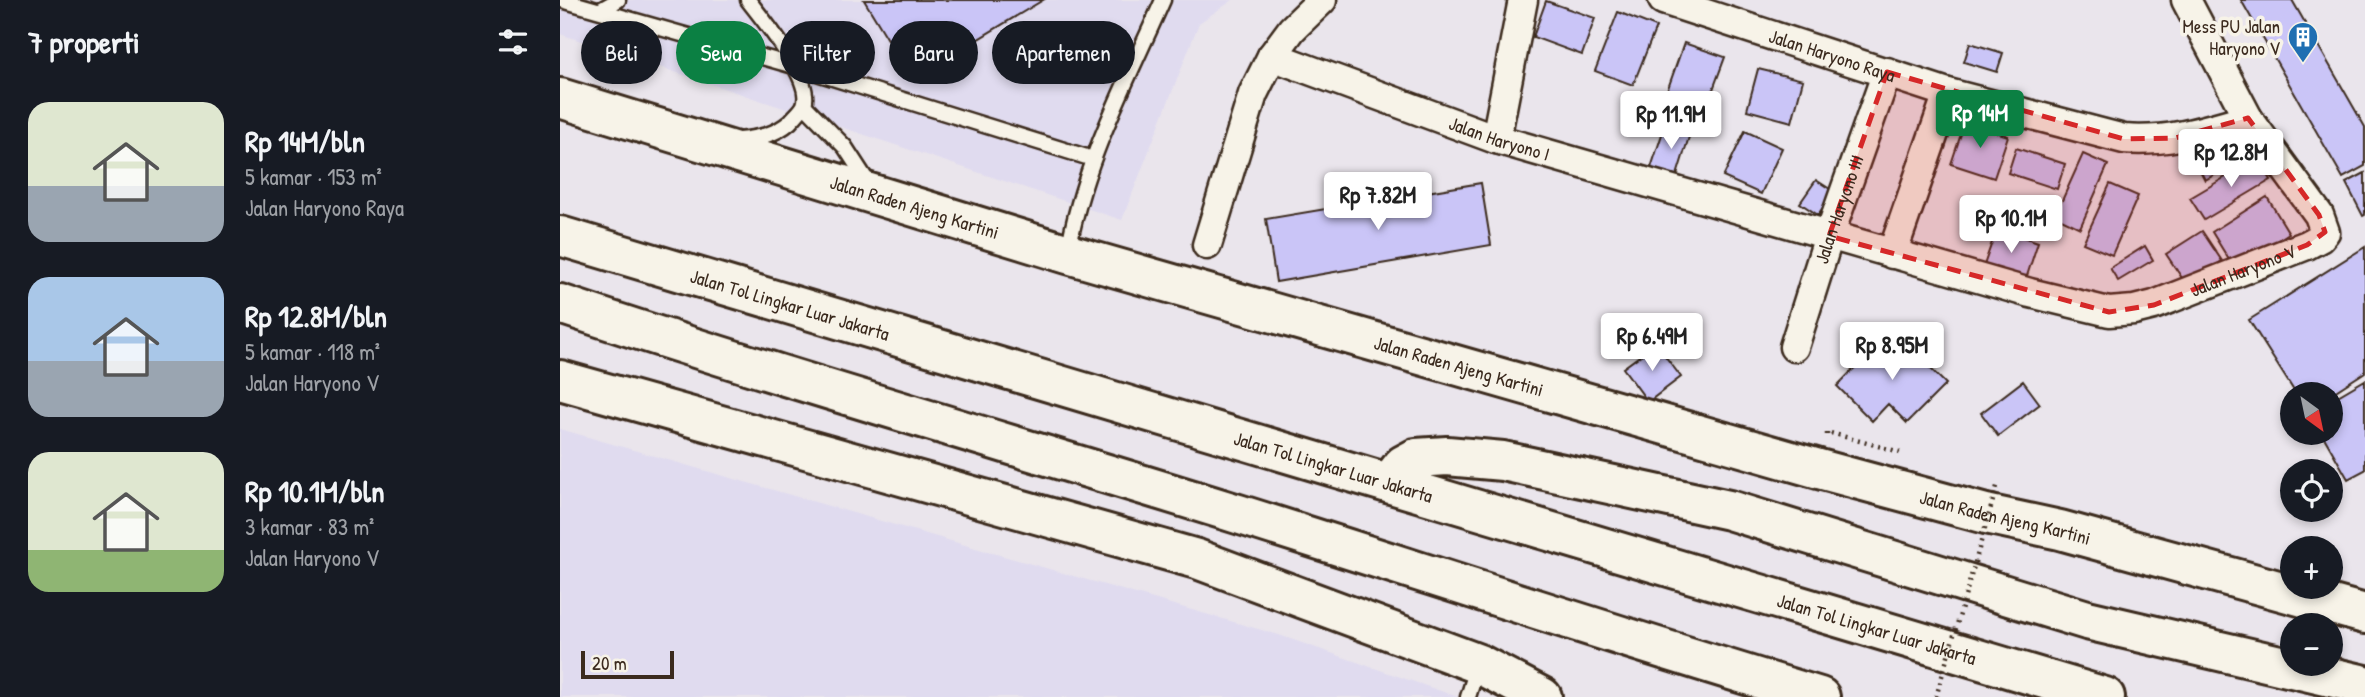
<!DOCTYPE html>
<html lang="id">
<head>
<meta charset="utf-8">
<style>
  :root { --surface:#171b24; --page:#20242c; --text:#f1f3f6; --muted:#9ea1a6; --accent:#0b8043 }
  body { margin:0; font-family:"Patrick Hand",sans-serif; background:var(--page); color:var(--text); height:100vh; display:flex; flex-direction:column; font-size:26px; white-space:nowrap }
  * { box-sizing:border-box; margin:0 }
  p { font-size:23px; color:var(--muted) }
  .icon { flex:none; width:38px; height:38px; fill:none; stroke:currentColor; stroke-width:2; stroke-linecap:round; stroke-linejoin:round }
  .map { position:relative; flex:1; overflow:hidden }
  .details { display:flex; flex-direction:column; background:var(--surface); width:560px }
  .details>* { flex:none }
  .guide { position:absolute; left:21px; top:21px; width:665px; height:63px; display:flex; gap:14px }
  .needle { width:46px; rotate:147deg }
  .tools { position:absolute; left:1720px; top:382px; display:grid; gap:14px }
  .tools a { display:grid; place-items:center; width:63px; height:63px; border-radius:50%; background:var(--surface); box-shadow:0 4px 10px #0003; font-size:35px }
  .scale { position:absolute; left:21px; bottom:18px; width:93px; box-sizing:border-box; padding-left:7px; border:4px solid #3b2a1e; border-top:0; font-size:19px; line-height:24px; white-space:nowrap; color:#3b2a1e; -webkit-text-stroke:5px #f7f3e8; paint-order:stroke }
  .price { position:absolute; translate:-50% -60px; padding:0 16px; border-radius:7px; background:#fff; color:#222; font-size:23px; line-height:46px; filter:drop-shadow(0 2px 4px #0008) }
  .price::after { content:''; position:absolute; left:50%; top:42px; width:21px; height:16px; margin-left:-10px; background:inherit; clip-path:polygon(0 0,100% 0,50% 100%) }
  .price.on { background:var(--accent); color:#fff }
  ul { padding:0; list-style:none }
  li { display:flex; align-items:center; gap:21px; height:175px; padding:0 28px }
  li span { display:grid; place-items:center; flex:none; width:196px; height:140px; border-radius:21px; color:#555 }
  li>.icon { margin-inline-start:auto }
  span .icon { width:84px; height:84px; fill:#fffc; stroke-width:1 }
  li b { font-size:30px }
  h2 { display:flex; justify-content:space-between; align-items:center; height:84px; padding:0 28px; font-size:30px }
  .pill { padding:0 24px; border-radius:32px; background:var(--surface); box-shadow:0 4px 10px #0003; font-size:24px; line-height:63px }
  .pill.on { background:var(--accent); color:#fff }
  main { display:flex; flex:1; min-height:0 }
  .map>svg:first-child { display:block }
  .built { fill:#e0dbef }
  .building { fill:#cac5f7; stroke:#3b2a1e; stroke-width:2 }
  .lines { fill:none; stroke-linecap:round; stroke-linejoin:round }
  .lane-casing { stroke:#3b2a1e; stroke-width:19 }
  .street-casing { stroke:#3b2a1e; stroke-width:33 }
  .highway-casing { stroke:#3b2a1e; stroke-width:44 }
  .path { stroke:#3b2a1e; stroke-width:4.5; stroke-dasharray:2 5; stroke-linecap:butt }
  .lane { stroke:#f7f3e8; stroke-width:14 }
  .street { stroke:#f7f3e8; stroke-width:28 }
  .highway { stroke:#f7f3e8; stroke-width:38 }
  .path-bridge { stroke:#3b2a1e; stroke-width:4.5; stroke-dasharray:2 5; stroke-linecap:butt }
  .marked { fill:#d62828; fill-opacity:0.2; stroke:#d62828; stroke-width:5; stroke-dasharray:14 9; stroke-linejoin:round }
  .labels { text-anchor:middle; stroke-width:7; stroke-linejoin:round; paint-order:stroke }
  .poi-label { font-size:19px; fill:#3b2a1e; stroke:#f7f3e8; text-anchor:end }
  .street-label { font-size:19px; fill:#3b2a1e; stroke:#f7f3e8 }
</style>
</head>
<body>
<main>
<section class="details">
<h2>7 properti<svg class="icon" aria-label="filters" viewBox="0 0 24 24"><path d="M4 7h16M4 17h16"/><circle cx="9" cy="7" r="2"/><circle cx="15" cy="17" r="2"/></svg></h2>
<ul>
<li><span style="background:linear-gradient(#dfe7d0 60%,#9aa5b1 0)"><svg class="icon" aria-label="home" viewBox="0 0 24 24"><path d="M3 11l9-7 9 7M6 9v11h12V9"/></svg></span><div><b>Rp 14M/bln</b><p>5 kamar · 153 m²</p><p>Jalan Haryono Raya</p></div></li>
<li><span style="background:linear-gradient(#a9c7e8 60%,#9aa5b1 0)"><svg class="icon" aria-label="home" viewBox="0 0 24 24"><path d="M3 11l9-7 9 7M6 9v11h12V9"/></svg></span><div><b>Rp 12.8M/bln</b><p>5 kamar · 118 m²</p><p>Jalan Haryono V</p></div></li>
<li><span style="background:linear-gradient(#dfe7d0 70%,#8fb573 0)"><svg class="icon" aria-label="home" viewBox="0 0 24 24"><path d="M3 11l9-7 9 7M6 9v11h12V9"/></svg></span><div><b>Rp 10.1M/bln</b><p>3 kamar · 83 m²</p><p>Jalan Haryono V</p></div></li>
</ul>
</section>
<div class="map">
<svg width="1805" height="697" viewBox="0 0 1805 697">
  <rect width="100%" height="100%" fill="#eae5ec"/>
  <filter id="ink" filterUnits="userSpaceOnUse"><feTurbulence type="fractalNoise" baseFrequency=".0143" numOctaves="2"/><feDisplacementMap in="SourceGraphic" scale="14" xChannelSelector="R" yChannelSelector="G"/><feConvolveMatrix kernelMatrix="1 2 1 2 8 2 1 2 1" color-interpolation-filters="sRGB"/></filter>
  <g filter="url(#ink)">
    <!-- built -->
    <path class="built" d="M0 0H673L639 23 562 220 0 34Z
      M0 429 719 635 898 697H0Z"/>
    <!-- building -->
    <path class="building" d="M304 0H483L352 79Z
      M1681 0H1732L1805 127V166L1783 178Z
      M986 1 1035 18 1022 55 973 37Z
      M1058 12 1096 27 1073 85 1035 71Z
      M1124 43 1165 57 1145 111 1105 97Z
      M1410 43 1443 53 1437 72 1404 62Z
      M1198 69 1243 80 1232 122 1187 110Z
      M1108 116 1133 124 1114 185 1088 177Z
      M1405 122 1448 136 1434 178 1391 164Z
      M1185 131 1222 148 1201 194 1163 177Z
      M1669 135 1682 159 1645 180 1632 155Z
      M1456 148 1505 164 1497 189 1448 173Z
      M1523 154 1548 165 1520 228 1495 216Z
      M1698 158 1711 180 1644 220 1630 198Z
      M1805 173V215L1803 216 1786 183Z
      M1256 180 1273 191 1258 215 1240 203Z
      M921 183 931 245 716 282 706 219Z
      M1550 184 1578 196 1552 255 1523 243Z
      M1707 197 1729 233 1674 268 1652 232Z
      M1437 228 1478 242 1465 282 1423 268Z
      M1642 231 1662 261 1626 284 1606 254Z
      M1585 246 1593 260 1558 281 1550 268Z
      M1805 247V372L1771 394H1736L1689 320Z
      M1337 335 1386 384 1347 423 1328 404 1312 421 1277 386 1307 355 1312 360Z
      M1096 344 1121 377 1088 402 1063 368Z
      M1805 380V470L1788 479 1761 432H1771V400Z
      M1463 381 1480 404 1438 436 1421 413Z"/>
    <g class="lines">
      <!-- lane casing -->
      <g class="lane-casing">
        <path id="lane" d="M2 0 234 66 533 159
          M40 10 58 0
          M244 105 285 147 309 184
          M179 140C198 138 215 135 230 122 234 117 242 110 244 105 254 80 203 20 188 0
          M508 253C522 164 567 82 603 0
          M908 697 918 665"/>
      </g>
      <!-- street casing -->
      <g class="street-casing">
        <g id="street">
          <path id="s1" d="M1103 0 1388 93 1564 139C1607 143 1646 130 1688 118"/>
          <path id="s2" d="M712 56 936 139 1470 293 1549 312 1574 310 1594 305 1747 245 1760 238 1765 232 1759 215 1688 118 1626 0"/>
          <path d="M936 139 963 0"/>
          <path d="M647 245 693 94 712 56 732 29 762 0"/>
          <path d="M1332 254 1388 93"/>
          <path id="s3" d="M1234 347 1269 236 1327 72"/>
        </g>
      </g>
      <!-- highway casing -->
      <g class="highway-casing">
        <g id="highway">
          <path id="s4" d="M0 98 508 254 1259 469 1426 514 1500 530 1805 614"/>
          <path id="s5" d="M0 236 1545 697"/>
          <path d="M0 304C225 379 452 444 678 514 872 575 1065 639 1260 697"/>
          <path d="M0 380 637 559 919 664 982 697"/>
          <path d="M829 483 843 465 856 458 887 456 943 461 1169 510 1527 620 1805 685"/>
        </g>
      </g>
      <!-- path -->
      <path class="path" d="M1267 435V432L1340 452"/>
      <!-- lane -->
      <use href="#lane" class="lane"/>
      <!-- street -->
      <use href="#street" class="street"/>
      <!-- highway -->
      <use href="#highway" class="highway"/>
      <!-- path-bridge -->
      <path class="path-bridge" d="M1376 697 1438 483"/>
    </g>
  </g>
  <!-- marked area -->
  <path class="marked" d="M1327 72 1564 139 1615 138 1688 118 1759 215 1765 232 1747 245 1594 305 1549 312 1269 236Z"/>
  <!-- icons -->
  <defs>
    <g id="building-pin" transform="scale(1.575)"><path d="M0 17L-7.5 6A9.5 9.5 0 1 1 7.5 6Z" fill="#1f6fb2" stroke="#f7f3e8"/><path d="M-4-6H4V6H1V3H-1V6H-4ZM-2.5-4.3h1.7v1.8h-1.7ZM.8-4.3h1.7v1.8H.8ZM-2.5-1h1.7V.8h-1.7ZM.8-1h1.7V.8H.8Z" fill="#fff"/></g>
  </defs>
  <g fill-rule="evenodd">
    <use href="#building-pin" x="1743" y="37"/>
  </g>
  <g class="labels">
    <!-- poi labels -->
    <g class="poi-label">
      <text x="1720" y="33">Mess PU Jalan<tspan x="1720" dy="22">Haryono V</tspan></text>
    </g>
    <!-- street labels -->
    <g class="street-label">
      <text dy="7" stroke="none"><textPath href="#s1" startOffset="178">Jalan Haryono Raya</textPath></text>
      <text dy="7" stroke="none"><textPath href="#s2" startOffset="242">Jalan Haryono I</textPath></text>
      <text dy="7" stroke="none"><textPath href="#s4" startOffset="371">Jalan Raden Ajeng Kartini</textPath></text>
      <text dy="7" stroke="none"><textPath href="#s3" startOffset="145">Jalan Haryono III</textPath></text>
      <text dy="7" stroke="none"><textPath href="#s2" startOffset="1017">Jalan Haryono V</textPath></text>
      <text dy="7" stroke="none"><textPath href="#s5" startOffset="240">Jalan Tol Lingkar Luar Jakarta</textPath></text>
      <text dy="7" stroke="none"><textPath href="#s4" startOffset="938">Jalan Raden Ajeng Kartini</textPath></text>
      <text dy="7" stroke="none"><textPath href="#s5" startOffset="807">Jalan Tol Lingkar Luar Jakarta</textPath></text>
      <text dy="7" stroke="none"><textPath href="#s4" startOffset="1505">Jalan Raden Ajeng Kartini</textPath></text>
      <text dy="7" stroke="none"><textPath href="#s5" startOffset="1374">Jalan Tol Lingkar Luar Jakarta</textPath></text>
    </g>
  </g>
</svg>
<div class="tools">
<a><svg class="needle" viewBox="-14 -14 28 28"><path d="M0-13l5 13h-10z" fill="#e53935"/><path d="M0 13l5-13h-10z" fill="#9ea1a6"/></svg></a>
<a><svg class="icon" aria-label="locate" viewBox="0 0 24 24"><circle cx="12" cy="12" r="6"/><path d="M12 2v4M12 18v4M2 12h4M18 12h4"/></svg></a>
<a>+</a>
<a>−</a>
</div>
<div class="scale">20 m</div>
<b class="price on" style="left:1420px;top:150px">Rp 14M</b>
<b class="price" style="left:1111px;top:151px">Rp 11.9M</b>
<b class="price" style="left:1671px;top:189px">Rp 12.8M</b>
<b class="price" style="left:818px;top:232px">Rp 7.82M</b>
<b class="price" style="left:1451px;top:255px">Rp 10.1M</b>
<b class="price" style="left:1092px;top:373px">Rp 6.49M</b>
<b class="price" style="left:1332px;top:382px">Rp 8.95M</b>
<div class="guide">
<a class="pill">Beli</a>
<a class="pill on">Sewa</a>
<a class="pill">Filter</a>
<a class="pill">Baru</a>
<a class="pill">Apartemen</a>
</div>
</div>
</main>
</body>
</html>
